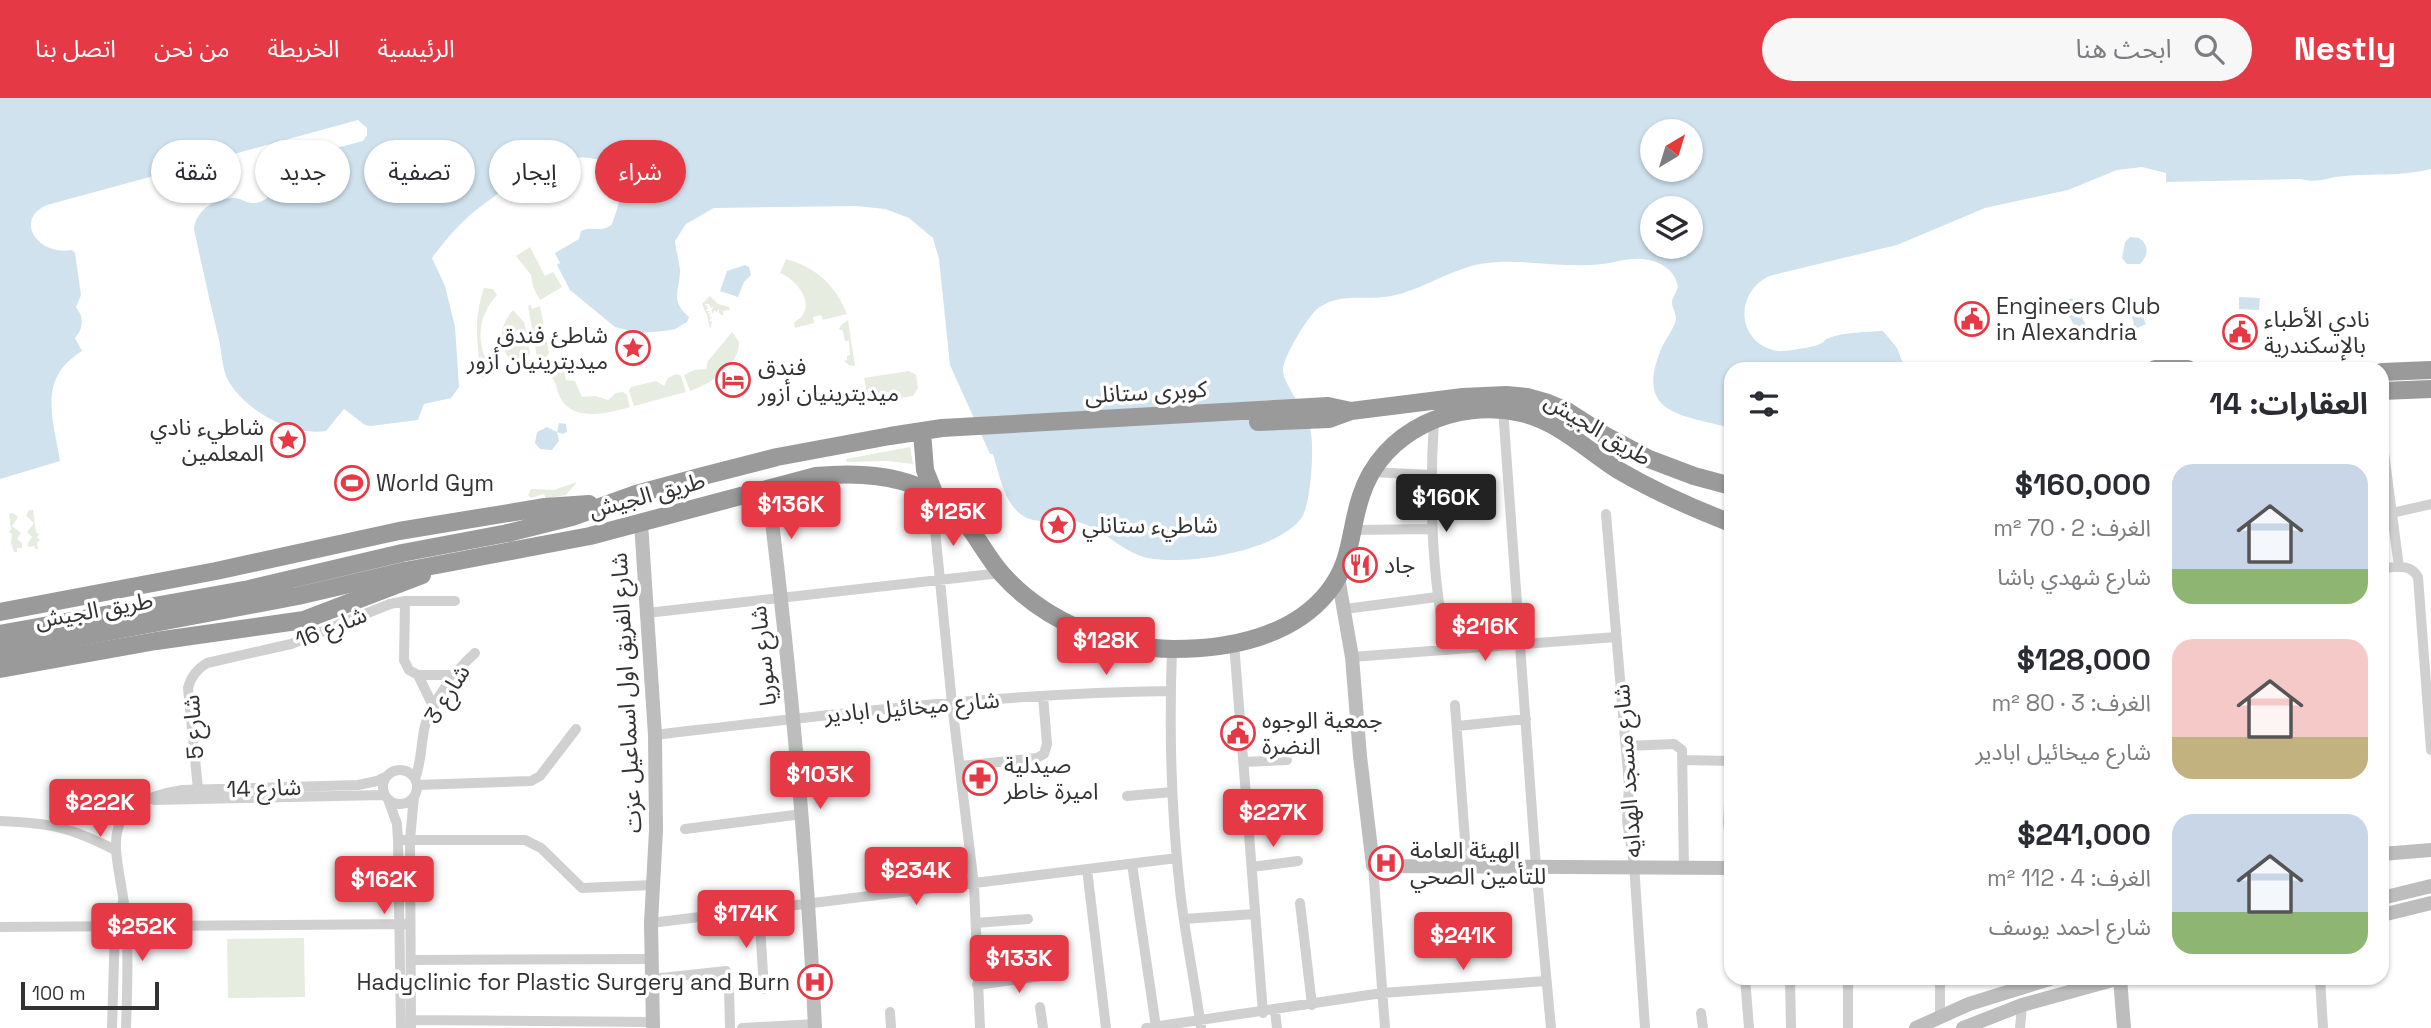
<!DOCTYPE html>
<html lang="ar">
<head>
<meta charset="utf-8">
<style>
  :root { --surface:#fff; --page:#f7f7f7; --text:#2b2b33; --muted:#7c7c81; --accent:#e63946 }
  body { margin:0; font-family:"Space Grotesk","Noto Sans Arabic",sans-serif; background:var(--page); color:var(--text); direction:rtl; height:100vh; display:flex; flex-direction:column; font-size:26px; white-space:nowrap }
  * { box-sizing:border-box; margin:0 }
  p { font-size:23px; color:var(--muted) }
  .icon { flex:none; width:38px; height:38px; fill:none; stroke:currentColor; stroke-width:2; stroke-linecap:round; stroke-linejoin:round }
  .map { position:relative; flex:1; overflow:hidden; direction:ltr }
  .drawer { position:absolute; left:1724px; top:264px; width:665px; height:623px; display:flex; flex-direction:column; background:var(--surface); border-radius:21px; box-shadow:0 2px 5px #0004; direction:rtl }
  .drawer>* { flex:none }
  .guide { position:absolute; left:21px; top:42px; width:665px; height:63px; direction:rtl; display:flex; gap:14px }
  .needle { width:46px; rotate:38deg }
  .fabs { position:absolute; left:1640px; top:21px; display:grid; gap:14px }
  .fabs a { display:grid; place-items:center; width:63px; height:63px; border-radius:50%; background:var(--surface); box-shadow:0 2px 5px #0004; font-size:35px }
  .scale { position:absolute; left:21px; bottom:18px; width:138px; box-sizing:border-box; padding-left:7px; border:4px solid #333; border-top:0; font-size:19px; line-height:24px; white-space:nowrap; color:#333; -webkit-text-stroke:5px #fff; paint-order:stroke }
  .price { position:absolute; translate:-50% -60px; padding:0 16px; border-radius:7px; background:var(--accent); color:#fff; font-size:23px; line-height:46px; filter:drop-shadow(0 2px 4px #0008) }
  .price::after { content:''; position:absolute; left:50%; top:42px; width:21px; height:16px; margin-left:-10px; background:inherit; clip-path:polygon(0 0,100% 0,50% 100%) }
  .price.active { background:#222; color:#fff }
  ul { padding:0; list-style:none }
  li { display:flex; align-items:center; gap:21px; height:175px; padding:0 21px }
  li span { display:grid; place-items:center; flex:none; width:196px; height:140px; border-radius:21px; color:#555 }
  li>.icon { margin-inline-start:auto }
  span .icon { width:84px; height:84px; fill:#fffc; stroke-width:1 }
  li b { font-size:30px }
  h2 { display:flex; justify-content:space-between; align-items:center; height:84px; padding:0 21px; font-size:30px }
  .pill { padding:0 24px; border-radius:32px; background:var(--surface); box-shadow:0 2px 5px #0004; font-size:24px; line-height:63px }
  .pill.active { background:var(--accent); color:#fff }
  header { display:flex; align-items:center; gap:42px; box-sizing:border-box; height:98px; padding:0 35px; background:var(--accent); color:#fff }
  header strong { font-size:33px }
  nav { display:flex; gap:38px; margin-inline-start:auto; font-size:24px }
  .search { width:490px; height:63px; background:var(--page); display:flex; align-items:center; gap:18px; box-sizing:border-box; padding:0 24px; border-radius:38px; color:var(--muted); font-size:26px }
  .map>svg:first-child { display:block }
  .green { fill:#e6ecdf }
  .water { fill:#cfe2ee; fill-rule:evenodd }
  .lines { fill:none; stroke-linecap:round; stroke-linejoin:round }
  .street { stroke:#d0d0d0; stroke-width:10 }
  .secondary { stroke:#bdbdbd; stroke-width:14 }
  .highway { stroke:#9a9a9a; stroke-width:18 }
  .highway-bridge { stroke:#9a9a9a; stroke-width:18 }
  .labels { text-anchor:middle; stroke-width:7; stroke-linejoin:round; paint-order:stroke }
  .poi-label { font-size:23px; fill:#333; stroke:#fff; text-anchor:start }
  .street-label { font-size:23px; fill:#333; stroke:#fff }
</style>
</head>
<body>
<header>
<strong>Nestly</strong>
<div class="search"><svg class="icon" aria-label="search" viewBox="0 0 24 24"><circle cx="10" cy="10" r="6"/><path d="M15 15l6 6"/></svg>ابحث هنا</div>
<nav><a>الرئيسية</a><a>الخريطة</a><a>من نحن</a><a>اتصل بنا</a></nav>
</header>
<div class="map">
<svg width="2431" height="930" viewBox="0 0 2431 930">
  <rect width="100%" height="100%" fill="#fff"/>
  <!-- green -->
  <path class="green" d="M530 149 545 178 553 174 562 189 540 202 533 189 531 177 516 158Z
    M786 161C816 169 836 188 847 216L823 222 821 217 813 219 814 225 795 230 794 225C796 222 800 221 802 218 814 202 794 180 780 175Z
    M484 190 493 191 497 197C475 221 476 250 494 276L482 280C477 248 473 222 484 190Z
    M710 198 718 206 729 209 730 212 723 213V218L719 215V211L717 213 718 215 714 212 713 216 711 212 714 209 711 210 709 206H705L708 210 706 213H710L707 216 711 215 709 219H712L709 223 712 224 710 231 707 217 702 206Z
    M531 207 532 211 540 208 549 255 546 259 537 260 528 208Z
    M513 212 524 224 530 255 522 271C498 258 496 231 513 212Z
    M848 222 855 268 849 267 844 263 847 262V258L850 257 849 243H845L843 233 839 231 841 227Z
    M732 234 739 244C739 269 710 286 690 293L684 277 694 272 706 271 708 263Z
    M543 264H552L556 270 564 273 566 282 575 283 582 299 595 298 608 302 616 295 623 294 627 297 630 309C611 315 574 324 561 301 553 286 560 280 538 272V268L543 267Z
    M909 273 916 277 918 290 913 298 871 304 868 301 864 280Z
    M676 276 681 278 686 294 634 308 629 293 631 289 656 283 664 288 668 280Z
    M910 349 913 366 887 363 847 364 846 361Z
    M577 384 566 397 546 401 544 396 531 400 528 397 531 391 554 392Z
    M29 412H33L36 434 39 436 37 439 40 442 37 445 38 451H35L34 448 28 449V445L32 439 27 434 34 425 26 418Z
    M13 415 18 419 12 428 21 435 17 441 22 445V450H17V454H14L11 445 12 436 9 434 11 431 9 416Z
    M304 840 305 899 228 900 227 841Z"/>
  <!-- water -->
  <path class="water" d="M0 0H2431V71C2399 79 2375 75 2344 78 2329 79 2316 86 2301 81L2166 84V75L2142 69 2117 72 2068 92 1985 110 1897 147 1769 178C1733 196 1737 246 1778 253 1784 254 1815 249 1820 246 1828 242 1821 243 1829 240 1844 234 1866 234 1883 233L1897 250 1905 271H1731V330C1684 317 1635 317 1660 254 1664 243 1671 235 1675 225 1678 216 1672 212 1672 204 1672 200 1677 193 1678 189 1676 174 1663 165 1649 162 1633 158 1618 164 1602 166 1561 171 1521 159 1480 166 1449 172 1422 192 1391 198 1365 203 1336 193 1315 213 1306 222 1282 261 1283 273 1284 288 1308 314 1311 335 1314 353 1311 404 1302 419 1279 453 1187 468 1148 460 1121 454 1105 431 1078 424 1066 420 1054 423 1042 423 1007 423 1001 382 993 356H990L950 267 939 161 933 140 909 120 885 111 856 108 714 110 686 126 675 143C676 153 679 162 680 172 680 193 669 202 689 219L687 224 675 231 664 233 639 235 615 229 570 192 557 167 560 165 555 155 579 141 581 133C592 127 602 136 612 126 618 111 633 64 605 60 602 59 598 61 595 61 584 59 574 59 563 62 538 71 510 87 488 103 466 118 448 138 432 160L445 188 455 229 459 289 451 300 424 306 418 322 371 328 365 327 344 311 326 333C291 338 248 314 229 284 222 273 222 254 219 242 210 205 202 168 194 131 196 112 215 100 234 100 241 100 247 106 255 105 274 102 280 82 276 66L363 43 367 37V30L358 22 47 107C15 120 35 158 72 152L75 155 81 197 76 209C84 219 84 230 75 240L82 253C37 281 53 319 60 363L0 381ZM1652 33H1690V72H1652ZM1652 110H1690V149H1652Z
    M2130 139 2139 140C2149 147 2149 157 2140 166H2127L2122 160 2125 144Z
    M745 167 749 169 751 177 744 184 738 199 720 193 727 173Z
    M2239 199 2260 200 2259 212 2239 211Z
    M2072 200 2090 235 2080 239 2062 204Z
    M2140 206 2146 209 2149 215 2143 219 2146 226 2135 231 2132 228 2134 225 2130 214 2134 208Z
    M559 325 566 326 567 334 562 336 557 334 559 343 552 352 540 351 535 345 537 334 547 329 557 334Z"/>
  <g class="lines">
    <!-- street -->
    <path class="street" d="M1503 311 1536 769 1551 930
      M1434 322C1429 400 1431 475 1447 552
      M2382 340 2399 469
      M1372 374 1430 377
      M2392 415 2431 406
      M1606 416 1629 687 1627 723 1634 766 1645 930
      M934 421 952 606 974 787 980 930
      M1353 432 1431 431
      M2382 470C2396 469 2410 465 2418 479L2431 652
      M405 503 404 562 409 572 418 577 434 610
      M1345 511 1437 499
      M647 515 1001 475
      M1234 545 1263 915
      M1172 551C1169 631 1171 712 1180 792 1185 838 1195 884 1201 930
      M1352 559 1616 539
      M418 577H455
      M1455 607 1467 769
      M1457 628 1526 621
      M655 637C826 617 998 595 1171 593
      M1626 648 1674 646 1682 652 1684 770
      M1683 662 1731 663
      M1244 664 1287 662
      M961 668 1037 660 1044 656 1047 646 1043 598
      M1731 668 1728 724 1731 756
      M383 689a17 17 0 1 1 34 0a17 17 0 1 1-34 0Z
      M415 681C421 665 421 649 424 632 429 607 457 571 475 555
      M417 687 531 683 540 678 576 631
      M1127 698 1172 694
      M199 701 188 590C191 578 197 571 207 565L291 546 390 506 405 503H455
      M388 701 397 726 398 742 401 930
      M154 702 384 697
      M0 723C51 725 70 729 115 752
      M685 731 802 716
      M398 742H525L541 750 582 790 653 787
      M1132 766 1156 929
      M1373 768 1385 930
      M1252 769 1298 763
      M1087 771 1106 930
      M1300 805 1312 907
      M759 812 764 891
      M1184 821 1255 816
      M651 825 1177 760
      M976 825 1028 821
      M0 829 410 826
      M411 862 652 861
      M1745 880 1749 930
      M1790 880 1791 930
      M2320 880 2323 930
      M652 881 726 873
      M977 887 1056 876
      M729 890 730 930
      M1040 909 1043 930
      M1275 913 1277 930
      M890 914 891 930
      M1701 915 1703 930
      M1940 918V880
      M411 922 653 924
      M112 930 115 829 123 804
      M126 930C127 895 129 858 126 822 120 754 88 708 182 692L358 687 377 683 385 679
      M411 930 410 742 414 698
      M742 930 815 926
      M1146 930 1382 895 1546 883
      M1848 930V880
      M2020 930 2022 907"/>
    <!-- secondary -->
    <path class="secondary" d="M768 390C790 570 807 750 815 930
      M641 425 655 637 656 732 651 825 653 930
      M1338 479 1352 559 1360 658 1373 768 1731 770
      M2382 756 2431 752
      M2382 800 2431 788
      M2382 817 2431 805
      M2120 880 2124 930
      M1916 930 1969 906 2053 880
      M1963 930 2022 907 2120 880"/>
    <!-- highway -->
    <path class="highway" d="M2155 271H2188
      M2382 274 2431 272
      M2382 293 2431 291
      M1258 324 1329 321 1351 313 1463 299 1506 297 1527 299 1548 305 1567 313 1606 338 1649 361 1694 378 1731 388
      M922 334 925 372 935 397
      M508 435 572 419 636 396 703 378 777 359 890 338 942 330 1328 308 1351 313
      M405 473 590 438 816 378C868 373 927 378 962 420 977 438 987 459 1002 476 1044 523 1111 551 1174 551 1229 551 1292 539 1328 494 1353 463 1349 433 1361 398 1382 332 1456 300 1521 315 1558 323 1587 352 1618 372 1654 393 1692 410 1731 425
      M0 514 216 473 399 433 545 409 589 406
      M0 571 156 543 304 522 422 477"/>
    <!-- highway-bridge -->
    <path class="highway-bridge" d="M0 536 249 491 402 455 508 435
      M0 554 298 498 405 473"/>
  </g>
  <!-- icons -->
  <defs>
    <g id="civic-ring" transform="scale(1.75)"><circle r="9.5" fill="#fff" stroke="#e63946" stroke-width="1.5"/><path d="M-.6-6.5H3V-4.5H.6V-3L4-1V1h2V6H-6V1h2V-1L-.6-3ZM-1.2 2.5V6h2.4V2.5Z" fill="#e63946"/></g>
    <g id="sight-ring" transform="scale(1.75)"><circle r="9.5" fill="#fff" stroke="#e63946" stroke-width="1.5"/><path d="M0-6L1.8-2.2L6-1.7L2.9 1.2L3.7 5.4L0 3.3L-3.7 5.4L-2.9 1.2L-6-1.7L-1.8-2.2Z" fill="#e63946"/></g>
    <g id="hotel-ring" transform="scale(1.75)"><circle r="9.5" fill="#fff" stroke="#e63946" stroke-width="1.5"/><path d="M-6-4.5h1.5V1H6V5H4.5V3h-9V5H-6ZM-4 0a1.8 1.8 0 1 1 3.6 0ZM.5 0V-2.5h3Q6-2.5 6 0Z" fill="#e63946"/></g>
    <g id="stadium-ring" transform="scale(1.75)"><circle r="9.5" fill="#fff" stroke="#e63946" stroke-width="1.5"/><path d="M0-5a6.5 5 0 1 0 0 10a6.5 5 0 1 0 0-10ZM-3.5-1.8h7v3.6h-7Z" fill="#e63946"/></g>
    <g id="restaurant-ring" transform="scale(1.75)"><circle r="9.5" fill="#fff" stroke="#e63946" stroke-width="1.5"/><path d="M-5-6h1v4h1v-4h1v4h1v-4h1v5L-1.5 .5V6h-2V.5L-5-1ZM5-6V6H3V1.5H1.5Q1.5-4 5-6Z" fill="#e63946"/></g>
    <g id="pharmacy-ring" transform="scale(1.75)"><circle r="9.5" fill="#fff" stroke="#e63946" stroke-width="1.5"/><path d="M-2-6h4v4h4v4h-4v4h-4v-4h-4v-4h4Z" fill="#e63946"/></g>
    <g id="hospital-ring" transform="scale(1.75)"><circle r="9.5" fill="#fff" stroke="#e63946" stroke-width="1.5"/><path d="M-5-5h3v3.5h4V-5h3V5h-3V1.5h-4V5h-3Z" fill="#e63946"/></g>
  </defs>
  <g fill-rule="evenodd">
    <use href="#civic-ring" x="1972" y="221"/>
    <use href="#civic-ring" x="2240" y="234"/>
    <use href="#sight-ring" x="633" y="250"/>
    <use href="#hotel-ring" x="733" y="282"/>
    <use href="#sight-ring" x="288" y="342"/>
    <use href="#stadium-ring" x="352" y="385"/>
    <use href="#sight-ring" x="1058" y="427"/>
    <use href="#restaurant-ring" x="1360" y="467"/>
    <use href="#civic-ring" x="1238" y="635"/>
    <use href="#pharmacy-ring" x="980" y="680"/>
    <use href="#hospital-ring" x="1386" y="765"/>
    <use href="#hospital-ring" x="815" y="884"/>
  </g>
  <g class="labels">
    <!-- poi labels -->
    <g class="poi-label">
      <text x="1996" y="216">Engineers Club<tspan x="1996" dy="26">in Alexandria</tspan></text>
      <text x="2264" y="229">نادي الأطباء<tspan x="2264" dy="26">بالإسكندرية</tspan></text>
      <text x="608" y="245" text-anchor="end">شاطئ فندق<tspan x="608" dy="26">ميديترينيان أزور</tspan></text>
      <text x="758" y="277">فندق<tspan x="758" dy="26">ميديترينيان أزور</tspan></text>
      <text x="264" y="337" text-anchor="end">شاطيء نادي<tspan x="264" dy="26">المعلمين</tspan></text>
      <text x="376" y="393">World Gym</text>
      <text x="1082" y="435">شاطيء ستانلي</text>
      <text x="1384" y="475">جاد</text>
      <text x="1262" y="630">جمعية الوجوه<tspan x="1262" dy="26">النضرة</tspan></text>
      <text x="1004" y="675">صيدلية<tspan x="1004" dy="26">اميرة خاطر</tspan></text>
      <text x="1410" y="760">الهيئة العامة<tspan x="1410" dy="26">للتأمين الصحي</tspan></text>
      <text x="790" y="892" text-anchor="end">Hadyclinic for Plastic Surgery and Burn</text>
    </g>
    <!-- street labels -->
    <g class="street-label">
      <text transform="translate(1146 294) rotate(-3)" y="8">كوبرى ستانلى</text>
      <text transform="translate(1598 331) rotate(31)" y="8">طريق الجيش</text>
      <text transform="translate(647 397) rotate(-15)" y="8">طريق الجيش</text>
      <text transform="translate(94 512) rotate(-10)" y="8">طريق الجيش</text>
      <text transform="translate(331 529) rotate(-22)" y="8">شارع 16</text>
      <text transform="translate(763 558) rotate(-96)" y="8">شارع سوريا</text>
      <text transform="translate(626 595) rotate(-93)" y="8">شارع الفريق اول اسماعيل عزت</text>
      <text transform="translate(447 596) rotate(-58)" y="8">شارع 3</text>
      <text transform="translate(912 609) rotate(-5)" y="8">شارع ميخائيل ابادير</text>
      <text transform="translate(193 629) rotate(-94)" y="8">شارع 5</text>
      <text transform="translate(1627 673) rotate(-94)" y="8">شارع مسجد الهدايه</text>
      <text transform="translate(264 690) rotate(-2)" y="8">شارع 14</text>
    </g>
  </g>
</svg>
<div class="fabs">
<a><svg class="needle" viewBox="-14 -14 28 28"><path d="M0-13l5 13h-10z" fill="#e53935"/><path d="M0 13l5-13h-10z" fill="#7c7c81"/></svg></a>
<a><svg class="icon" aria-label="layers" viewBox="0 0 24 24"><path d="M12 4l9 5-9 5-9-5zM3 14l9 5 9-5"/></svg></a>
</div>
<div class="scale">100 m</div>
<b class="price active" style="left:1446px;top:436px">$160K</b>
<b class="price" style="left:791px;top:443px">$136K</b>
<b class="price" style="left:953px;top:450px">$125K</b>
<b class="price" style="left:1485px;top:565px">$216K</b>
<b class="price" style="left:1106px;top:579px">$128K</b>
<b class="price" style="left:820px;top:713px">$103K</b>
<b class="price" style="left:100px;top:741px">$222K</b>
<b class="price" style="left:1273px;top:751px">$227K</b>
<b class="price" style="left:916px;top:809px">$234K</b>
<b class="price" style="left:384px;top:818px">$162K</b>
<b class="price" style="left:746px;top:852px">$174K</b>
<b class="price" style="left:142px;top:865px">$252K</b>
<b class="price" style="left:1463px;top:874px">$241K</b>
<b class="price" style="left:1019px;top:897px">$133K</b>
<div class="guide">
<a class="pill active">شراء</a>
<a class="pill">إيجار</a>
<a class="pill">تصفية</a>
<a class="pill">جديد</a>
<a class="pill">شقة</a>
</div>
<section class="drawer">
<h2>العقارات: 14<svg class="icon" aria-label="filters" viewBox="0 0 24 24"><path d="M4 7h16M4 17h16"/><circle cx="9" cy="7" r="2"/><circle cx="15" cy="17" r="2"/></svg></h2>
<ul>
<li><span style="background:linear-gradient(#c9d6e8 75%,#8fb573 0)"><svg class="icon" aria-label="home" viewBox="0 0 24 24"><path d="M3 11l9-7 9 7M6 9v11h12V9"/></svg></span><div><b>$160,000</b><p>الغرف: 2 · 70 m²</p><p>شارع شهدي باشا</p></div></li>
<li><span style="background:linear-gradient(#f6c9c9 70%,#c2b280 0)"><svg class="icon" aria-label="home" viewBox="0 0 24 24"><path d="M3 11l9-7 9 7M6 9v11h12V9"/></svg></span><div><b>$128,000</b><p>الغرف: 3 · 80 m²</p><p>شارع ميخائيل ابادير</p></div></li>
<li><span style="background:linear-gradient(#c9d6e8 70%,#8fb573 0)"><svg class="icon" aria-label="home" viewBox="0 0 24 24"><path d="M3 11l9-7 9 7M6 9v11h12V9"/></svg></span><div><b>$241,000</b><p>الغرف: 4 · 112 m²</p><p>شارع احمد يوسف</p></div></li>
</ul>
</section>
</div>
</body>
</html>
